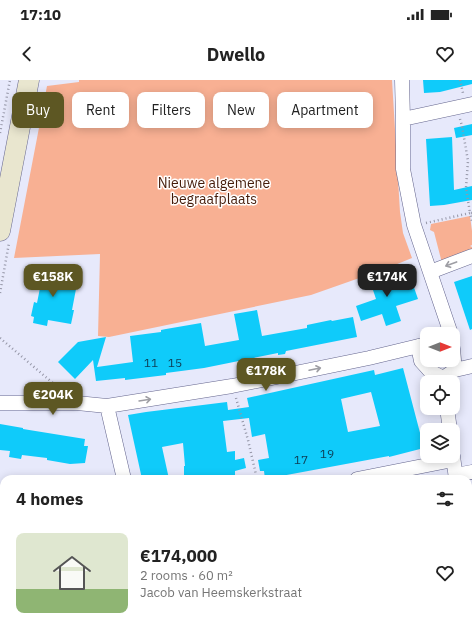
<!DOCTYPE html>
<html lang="en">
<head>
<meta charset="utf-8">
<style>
  :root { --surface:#fff; --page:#f2f2f2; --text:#222; --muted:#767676; --line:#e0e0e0; --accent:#5d5723 }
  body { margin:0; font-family:"IBM Plex Sans",sans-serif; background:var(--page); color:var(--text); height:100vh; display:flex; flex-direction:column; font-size:15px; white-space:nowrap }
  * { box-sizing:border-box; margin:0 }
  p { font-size:13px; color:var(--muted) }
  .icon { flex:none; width:22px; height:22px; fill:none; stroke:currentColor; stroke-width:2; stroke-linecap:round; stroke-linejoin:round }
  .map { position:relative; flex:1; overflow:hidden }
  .panel { position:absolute; left:0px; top:395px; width:472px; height:156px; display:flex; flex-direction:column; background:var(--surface); border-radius:12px 12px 0 0; box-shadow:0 2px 10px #0003 }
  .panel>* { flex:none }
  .banner { position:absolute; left:12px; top:12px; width:448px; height:36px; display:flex; gap:8px }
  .needle { width:26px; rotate:90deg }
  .controls { position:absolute; left:420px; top:247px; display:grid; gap:8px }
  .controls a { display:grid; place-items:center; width:40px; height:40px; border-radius:8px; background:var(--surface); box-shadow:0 2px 10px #0003; font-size:20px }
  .price { position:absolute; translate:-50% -34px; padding:0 9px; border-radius:8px; background:var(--accent); color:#fff; font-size:13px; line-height:26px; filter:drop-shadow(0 1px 2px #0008) }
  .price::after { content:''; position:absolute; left:50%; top:24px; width:12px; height:9px; margin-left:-6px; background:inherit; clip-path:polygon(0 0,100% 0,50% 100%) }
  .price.current { background:#222; color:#fff }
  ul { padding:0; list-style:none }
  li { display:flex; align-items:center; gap:12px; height:100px; padding:0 16px }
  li+li { border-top:1px solid var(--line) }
  li span { display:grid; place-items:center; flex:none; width:112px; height:80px; border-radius:8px; color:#555 }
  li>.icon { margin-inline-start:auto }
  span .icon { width:48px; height:48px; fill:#fffc; stroke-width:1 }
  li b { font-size:17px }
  h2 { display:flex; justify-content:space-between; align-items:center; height:48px; padding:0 16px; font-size:17px }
  .tag { padding:0 14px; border-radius:8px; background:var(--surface); box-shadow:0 2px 10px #0003; font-size:14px; line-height:36px }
  .tag.current { background:var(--accent); color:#fff }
  .status { display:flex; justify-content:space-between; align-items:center; height:28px; padding:0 20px; background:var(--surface); direction:ltr }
  .status svg { height:11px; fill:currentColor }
  header { display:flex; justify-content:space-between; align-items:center; height:52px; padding:0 16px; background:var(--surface); font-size:18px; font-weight:700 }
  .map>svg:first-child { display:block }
  .green { fill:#f8b093 }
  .building { fill:#0fcbfa; fill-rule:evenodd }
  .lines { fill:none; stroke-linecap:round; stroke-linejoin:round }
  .street-casing { stroke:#65668e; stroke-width:15 }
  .secondary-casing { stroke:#65668e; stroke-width:21 }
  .path { stroke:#9596a7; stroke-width:2.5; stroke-dasharray:1 3; stroke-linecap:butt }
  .street { stroke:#fff; stroke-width:14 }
  .secondary { stroke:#e9e6cf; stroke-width:20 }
  .oneway { stroke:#9e9ea4 }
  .labels { text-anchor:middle; stroke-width:3; stroke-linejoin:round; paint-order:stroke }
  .number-label { font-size:12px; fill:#0e3c53 }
  .park-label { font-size:14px; fill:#441b09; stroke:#fff }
</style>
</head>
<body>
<div class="status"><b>17:10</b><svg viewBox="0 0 49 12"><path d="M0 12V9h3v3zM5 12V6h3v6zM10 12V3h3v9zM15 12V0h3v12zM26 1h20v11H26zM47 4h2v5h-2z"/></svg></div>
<header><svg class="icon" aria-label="back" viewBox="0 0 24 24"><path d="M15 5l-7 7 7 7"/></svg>Dwello<svg class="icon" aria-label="heart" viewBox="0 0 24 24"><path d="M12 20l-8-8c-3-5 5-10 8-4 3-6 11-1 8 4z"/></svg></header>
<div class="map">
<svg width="472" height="551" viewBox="0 0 472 551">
  <rect width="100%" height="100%" fill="#e7e9fb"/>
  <!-- green -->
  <path class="green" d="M79 0H392L400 132 403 153 412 178 385 189 311 215 109 257 98 256 100 174 14 178 47 6 79 2Z
    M470 136 472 151V165L470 166 472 167V172L442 183 434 152 430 150 431 144Z"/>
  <!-- building -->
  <path class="building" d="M423 0H472V4L440 12 424 13Z
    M472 44V55L456 58 454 48Z
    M452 57 454 110 472 106V120L444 125 430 126 426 59Z
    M45 184 59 187 58 192 66 194 63 207 76 209 72 230H74L71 244 48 240 47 246 33 243 34 237 31 236 34 222 37 223 41 203H37L40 189 44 190Z
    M383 190 388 204 410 196 418 219 396 226 401 241 386 246 382 234 361 241 356 226 376 219 368 195Z
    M472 196V249L470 250 454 202Z
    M257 230 262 256 307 248V245L331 240 332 241 353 237 357 257 286 271 285 274 278 275V273L204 288 166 293V295L125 300V298L96 301 93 280 75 299 58 282 78 262 106 257 97 287 133 282 130 256 161 252V250L166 249 201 243 205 266 239 260 234 234Z
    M403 288 424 368 389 377V376L265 399 264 391H260L258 380 269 378 265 354 252 357 249 338 223 341 227 372 235 371V380L244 378 246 388 235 391V399H184V386H185L183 363 162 367 169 399H142L128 335 146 332 227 322 228 330 249 327 247 318 374 290 375 295ZM371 312 380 346 348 352 341 319Z
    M0 344 23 348V349L85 359 84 366H88L85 383 70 384 47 380V378L22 375 21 379 9 377 10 371 0 370Z"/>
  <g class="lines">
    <!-- street casing -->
    <g class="street-casing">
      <path id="street" d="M402 0 403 39V89L414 145 451 254
        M403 39 472 24
        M430 192 472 176
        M418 266 421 281 430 291 443 298
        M455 290 472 286
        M443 298 455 290 453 269
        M0 323H77L107 326 232 306 369 278 427 264
        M107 326 124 399
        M447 328 450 350
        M453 376 456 399
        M456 395 472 392
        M357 399 453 380
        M468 495H472
        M468 512 472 548
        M138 547V551"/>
    </g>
    <!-- secondary casing -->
    <g class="secondary-casing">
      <path id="secondary" d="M0 151 29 0
        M0 543 2 551"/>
    </g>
    <!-- path -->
    <path class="path" d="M460 0 463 13
      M460 39 462 46 468 81 466 108 470 133H472
      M0 53 10 0
      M426 143 470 133 472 141
      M0 213 9 163
      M0 258 61 310
      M236 318 248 360 257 399
      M0 499 4 513
      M276 547 277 551"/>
    <!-- street -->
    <use href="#street" class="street"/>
    <!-- secondary -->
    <use href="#secondary" class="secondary"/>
  </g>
  <!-- one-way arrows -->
  <defs><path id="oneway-shaft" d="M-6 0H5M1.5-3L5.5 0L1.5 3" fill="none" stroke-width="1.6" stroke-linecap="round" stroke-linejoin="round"/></defs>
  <g class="oneway">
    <use href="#oneway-shaft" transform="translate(451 184) rotate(160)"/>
    <use href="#oneway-shaft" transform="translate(315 289) rotate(-12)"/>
    <use href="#oneway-shaft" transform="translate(145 320) rotate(-9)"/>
  </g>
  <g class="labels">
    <!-- number labels -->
    <g class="number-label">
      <text x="151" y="287">11</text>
      <text x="175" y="287">15</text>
      <text x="327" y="378">19</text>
      <text x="301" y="384">17</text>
    </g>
    <!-- park labels -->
    <g class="park-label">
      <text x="214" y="108">Nieuwe algemene<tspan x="214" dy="16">begraafplaats</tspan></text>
    </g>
  </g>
</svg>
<div class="controls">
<a><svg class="needle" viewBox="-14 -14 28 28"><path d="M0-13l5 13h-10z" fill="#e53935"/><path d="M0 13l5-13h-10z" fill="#767676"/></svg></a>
<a><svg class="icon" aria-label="locate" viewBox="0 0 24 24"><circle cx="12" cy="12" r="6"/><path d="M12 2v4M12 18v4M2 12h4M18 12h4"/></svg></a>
<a><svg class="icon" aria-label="layers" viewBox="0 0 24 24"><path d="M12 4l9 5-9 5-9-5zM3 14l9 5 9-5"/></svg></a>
</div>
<b class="price" style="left:53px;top:218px">€158K</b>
<b class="price current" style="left:387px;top:218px">€174K</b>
<b class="price" style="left:266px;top:312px">€178K</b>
<b class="price" style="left:53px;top:336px">€204K</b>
<div class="banner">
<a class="tag current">Buy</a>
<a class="tag">Rent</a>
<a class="tag">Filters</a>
<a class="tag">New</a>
<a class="tag">Apartment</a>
</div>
<section class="panel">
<h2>4 homes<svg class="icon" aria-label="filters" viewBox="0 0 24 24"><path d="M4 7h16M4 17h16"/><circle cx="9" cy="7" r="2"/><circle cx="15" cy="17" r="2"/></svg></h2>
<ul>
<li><span style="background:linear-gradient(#dfe7d0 70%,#8fb573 0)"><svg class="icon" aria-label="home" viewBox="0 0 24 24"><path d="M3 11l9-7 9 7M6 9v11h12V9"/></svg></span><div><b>€174,000</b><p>2 rooms · 60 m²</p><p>Jacob van Heemskerkstraat</p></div><svg class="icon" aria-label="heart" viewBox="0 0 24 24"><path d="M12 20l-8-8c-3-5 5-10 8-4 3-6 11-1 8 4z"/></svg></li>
</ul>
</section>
</div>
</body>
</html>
